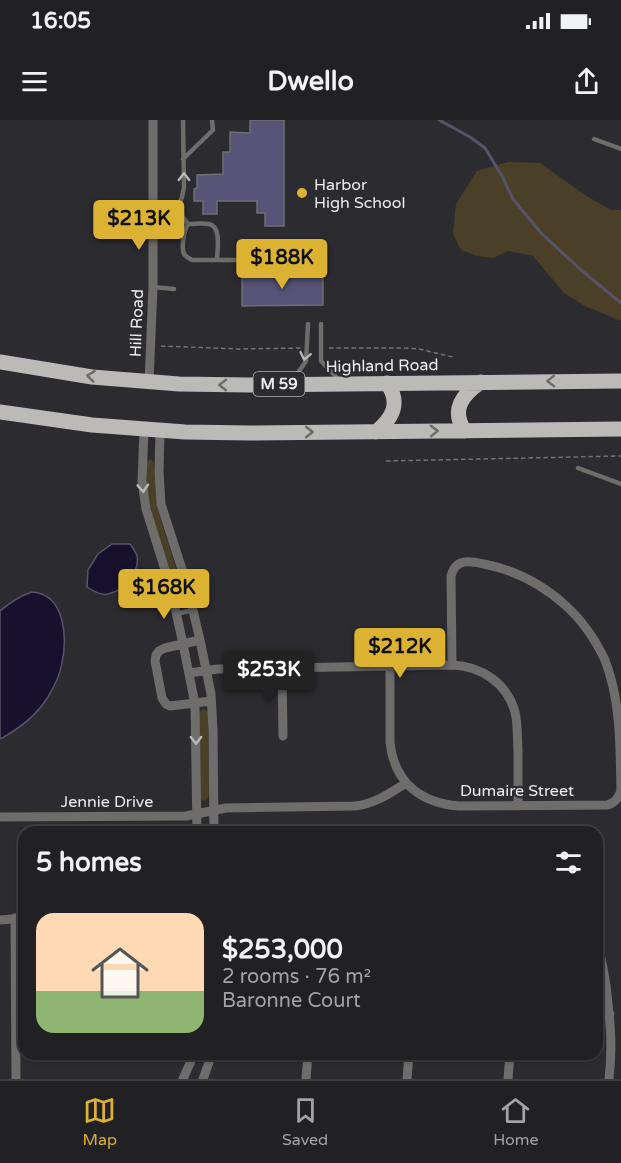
<!DOCTYPE html>
<html lang="en">
<head>
<meta charset="utf-8">
<style>
  :root { --surface:#212124; --page:#2d2e31; --text:#f1f3f6; --muted:#a2a3a6; --line:#3e3e41; --accent:#dcb233 }
  body { margin:0; font-family:"Varela Round",sans-serif; background:var(--page); color:var(--text); height:100vh; display:flex; flex-direction:column; font-size:22px; white-space:nowrap }
  * { box-sizing:border-box; margin:0 }
  p { font-size:20px; color:var(--muted) }
  .icon { flex:none; width:33px; height:33px; fill:none; stroke:currentColor; stroke-width:2; stroke-linecap:round; stroke-linejoin:round }
  .map { position:relative; flex:1; overflow:hidden }
  .details { position:absolute; left:18px; top:706px; width:585px; height:234px; display:flex; flex-direction:column; background:var(--surface); border-radius:18px; box-shadow:0 2px 4px #0004,0 0 0 2px var(--line) }
  .details>* { flex:none }
  .price { position:absolute; translate:-50% -51px; padding:0 14px; border-radius:6px; background:var(--accent); color:#111; font-size:20px; line-height:39px; filter:drop-shadow(0 2px 3px #0008) }
  .price::after { content:''; position:absolute; left:50%; top:36px; width:18px; height:14px; margin-left:-9px; background:inherit; clip-path:polygon(0 0,100% 0,50% 100%) }
  .price.on { background:#222; color:#fff }
  ul { padding:0; list-style:none }
  li { display:flex; align-items:center; gap:18px; height:150px; padding:0 18px }
  li span { display:grid; place-items:center; flex:none; width:168px; height:120px; border-radius:18px; color:#555 }
  li>.icon { margin-inline-start:auto }
  span .icon { width:72px; height:72px; fill:#fffc; stroke-width:1 }
  li b { font-size:26px }
  h2 { display:flex; justify-content:space-between; align-items:center; height:72px; padding:0 18px; font-size:26px }
  .status { display:flex; justify-content:space-between; align-items:center; height:42px; padding:0 30px; background:var(--surface); direction:ltr }
  .status svg { height:16px; fill:currentColor }
  header { display:flex; justify-content:space-between; align-items:center; height:78px; padding:0 18px; background:var(--surface); font-size:27px; font-weight:700 }
  .menu { display:flex; justify-content:space-around; align-items:center; height:84px; border-top:2px solid var(--line); background:var(--surface); font-size:16px; color:var(--muted) }
  .menu a { display:grid; justify-items:center; gap:3px }
  .menu .on { color:var(--accent) }
  .map>svg:first-child { display:block }
  .green { fill:#4a4028 }
  .water { fill:#17112e; stroke:#575368; stroke-width:1.5 }
  .lines { fill:none; stroke-linecap:round; stroke-linejoin:round }
  .stream { stroke:#575368; stroke-width:3 }
  .building { fill:#585477; stroke:#6d6d72; stroke-width:1.5 }
  .path { stroke:#727276; stroke-width:1.5; stroke-dasharray:4.5 3; stroke-linecap:butt }
  .service { stroke:#6e6d6b; stroke-width:4.5 }
  .minor { stroke:#6e6d6b; stroke-width:9 }
  .trunk { stroke:#bcbab6; stroke-width:15 }
  .oneway { stroke:#bab9ba }
  .oneway2 { stroke:#6d6c6c }
  .poi-dot { fill:#dcb233; stroke:#2c2c30; stroke-width:2 }
  .labels { text-anchor:middle; stroke-width:4.5; stroke-linejoin:round; paint-order:stroke }
  .shield { fill:#2c2c30; stroke:#b2b2b6; stroke-width:1.5 }
  .shield-label { font-size:15px; font-weight:bold; fill:#ececef }
  .poi-label { font-size:16px; fill:#ececef; stroke:#2c2c30; text-anchor:start }
  .street-label { font-size:16px; fill:#ececef; stroke:#2c2c30 }
</style>
</head>
<body>
<div class="status"><b>16:05</b><svg viewBox="0 0 49 12"><path d="M0 12V9h3v3zM5 12V6h3v6zM10 12V3h3v9zM15 12V0h3v12zM26 1h20v11H26zM47 4h2v5h-2z"/></svg></div>
<header><svg class="icon" aria-label="menu" viewBox="0 0 24 24"><path d="M4 6h16M4 12h16M4 18h16"/></svg>Dwello<svg class="icon" aria-label="share" viewBox="0 0 24 24"><path d="M12 15V3M7 8l5-5 5 5M5 13v7h14v-7"/></svg></header>
<div class="map">
<svg width="621" height="959" viewBox="0 0 621 959">
  <rect width="100%" height="100%" fill="#2c2c30"/>
  <!-- green -->
  <path class="green" d="M508 42 540 43 585 75 611 90H621V201L585 186 564 173 533 136 509 131 493 138 477 136 461 130 453 114 456 84 477 51Z
    M150 339 154 342 157 387 186 481V485L183 487 178 485 151 393 147 369 146 343Z
    M203 589 208 592 209 676 205 681 202 680 200 676 199 593Z"/>
  <!-- water -->
  <path class="water" d="M112 424H130C132 427 136 432 137 436 140 451 124 471 108 474 101 476 93 471 87 467L88 450 98 434Z
    M32 472C66 474 67 519 62 543 60 555 54 567 48 577 36 596 19 609 0 619V491C10 483 19 476 32 472Z"/>
  <g class="lines">
    <!-- stream -->
    <path class="stream" d="M439 0 470 17 485 28 502 56 513 79 541 113 581 150 621 183"/>
  </g>
  <!-- building -->
  <path class="building" d="M250 0H284V106H265V93H257V81H217V94H203V81H194V69L197 68V55L223 54V32H230V12L250 13Z
    M242 154H323V185L242 186Z"/>
  <g class="lines">
    <!-- path -->
    <path class="path" d="M161 226 239 229 301 228
      M329 228H405L419 229 453 237
      M386 341 621 336"/>
    <!-- service -->
    <path class="service" d="M594 19 621 29
      M183 39 213 10 212 0
      M177 89 188 104C184 111 181 126 184 134 186 137 189 138 192 140H252L263 131H325
      M153 90 177 89 182 77 184 67 183 0
      M188 104C195 104 202 103 209 104 222 107 217 130 217 140
      M153 167 174 169
      M321 204V241L339 260
      M293 260 306 241 308 204
      M578 348 621 364
      M176 494 193 490"/>
    <!-- minor -->
    <path class="minor" d="M149 262 153 167V0
      M144 310 142 361 146 389 171 469 183 524 195 584 197 712
      M160 311 159 351 161 384 187 465 200 520 211 574 213 610 214 712
      M200 520 165 528 159 531 156 535 155 541 162 578 166 584 170 586 211 581
      M390 546V622C394 662 420 683 459 686L607 685C615 683 619 678 621 670 620 626 621 582 605 540 595 519 582 500 565 485 542 464 514 450 484 444 469 441 456 438 451 456L452 545
      M282 548 283 616
      M189 553 218 549 452 545C481 546 507 563 515 592 518 604 517 617 518 629 518 648 518 667 518 686
      M0 697 186 696 226 688 355 686C374 684 389 674 406 663
      M15 798 16 959
      M0 800 24 798
      M597 824C602 838 604 852 606 866 610 899 613 925 609 959
      M597 894H610
      M183 959 194 934
      M203 959 212 934
      M306 959 308 934
      M407 959 409 934
      M508 959 510 934"/>
    <!-- trunk -->
    <path class="trunk" d="M0 242 92 257 179 264 249 265 621 261
      M0 292 92 305 185 312 250 313 621 309
      M465 311C450 290 463 274 481 262
      M376 312C393 298 401 283 387 263"/>
  </g>
  <!-- one-way arrows -->
  <defs><path id="oneway-chevron" d="M-2-3.5L2.5 0L-2 3.5" fill="none" stroke-width="1.6" stroke-linecap="round" stroke-linejoin="round" transform="scale(1.5)"/></defs>
  <g class="oneway">
    <use href="#oneway-chevron" transform="translate(184 57) rotate(-90)"/>
    <use href="#oneway-chevron" transform="translate(305 236) rotate(102)"/>
    <use href="#oneway-chevron" transform="translate(143 368) rotate(86)"/>
    <use href="#oneway-chevron" transform="translate(196 620) rotate(89)"/>
  </g>
  <g class="oneway2">
    <use href="#oneway-chevron" transform="translate(91 256) rotate(-173)"/>
    <use href="#oneway-chevron" transform="translate(551 261) rotate(179)"/>
    <use href="#oneway-chevron" transform="translate(223 265) rotate(-180)"/>
    <use href="#oneway-chevron" transform="translate(434 311) rotate(-1)"/>
    <use href="#oneway-chevron" transform="translate(309 312)"/>
  </g>
  <!-- markers -->
  <circle class="poi-dot" cx="302" cy="73" r="6"/>
  <g class="labels">
    <!-- shield labels -->
    <rect class="shield" x="253.5" y="252" width="51" height="24" rx="4.5"/>
    <g class="shield-label">
      <text x="279" y="269">M 59</text>
    </g>
    <!-- poi labels -->
    <g class="poi-label">
      <text x="314" y="70">Harbor<tspan x="314" dy="18">High School</tspan></text>
    </g>
    <!-- street labels -->
    <g class="street-label">
      <text transform="translate(136 203) rotate(-88)" y="6">Hill Road</text>
      <text transform="translate(382 245) rotate(-1)" y="6">Highland Road</text>
      <text x="517" y="676">Dumaire Street</text>
      <text x="107" y="687">Jennie Drive</text>
    </g>
  </g>
</svg>
<b class="price" style="left:139px;top:131px">$213K</b>
<b class="price" style="left:282px;top:170px">$188K</b>
<b class="price" style="left:164px;top:500px">$168K</b>
<b class="price" style="left:400px;top:559px">$212K</b>
<b class="price on" style="left:269px;top:582px">$253K</b>
<section class="details">
<h2>5 homes<svg class="icon" aria-label="filters" viewBox="0 0 24 24"><path d="M4 7h16M4 17h16"/><circle cx="9" cy="7" r="2"/><circle cx="15" cy="17" r="2"/></svg></h2>
<ul>
<li><span style="background:linear-gradient(#ffd9b3 65%,#8fb573 0)"><svg class="icon" aria-label="home" viewBox="0 0 24 24"><path d="M3 11l9-7 9 7M6 9v11h12V9"/></svg></span><div><b>$253,000</b><p>2 rooms · 76 m²</p><p>Baronne Court</p></div></li>
</ul>
</section>
</div>
<nav class="menu">
<a class="on"><svg class="icon" aria-label="map" viewBox="0 0 24 24"><path d="M3 6l6-2 6 2 6-2v14l-6 2-6-2-6 2zM9 4v14M15 6v14"/></svg>Map</a>
<a><svg class="icon" aria-label="saved" viewBox="0 0 24 24"><path d="M7 4h10v16l-5-4-5 4z"/></svg>Saved</a>
<a><svg class="icon" aria-label="home" viewBox="0 0 24 24"><path d="M3 11l9-7 9 7M6 9v11h12V9"/></svg>Home</a>
</nav>
</body>
</html>
